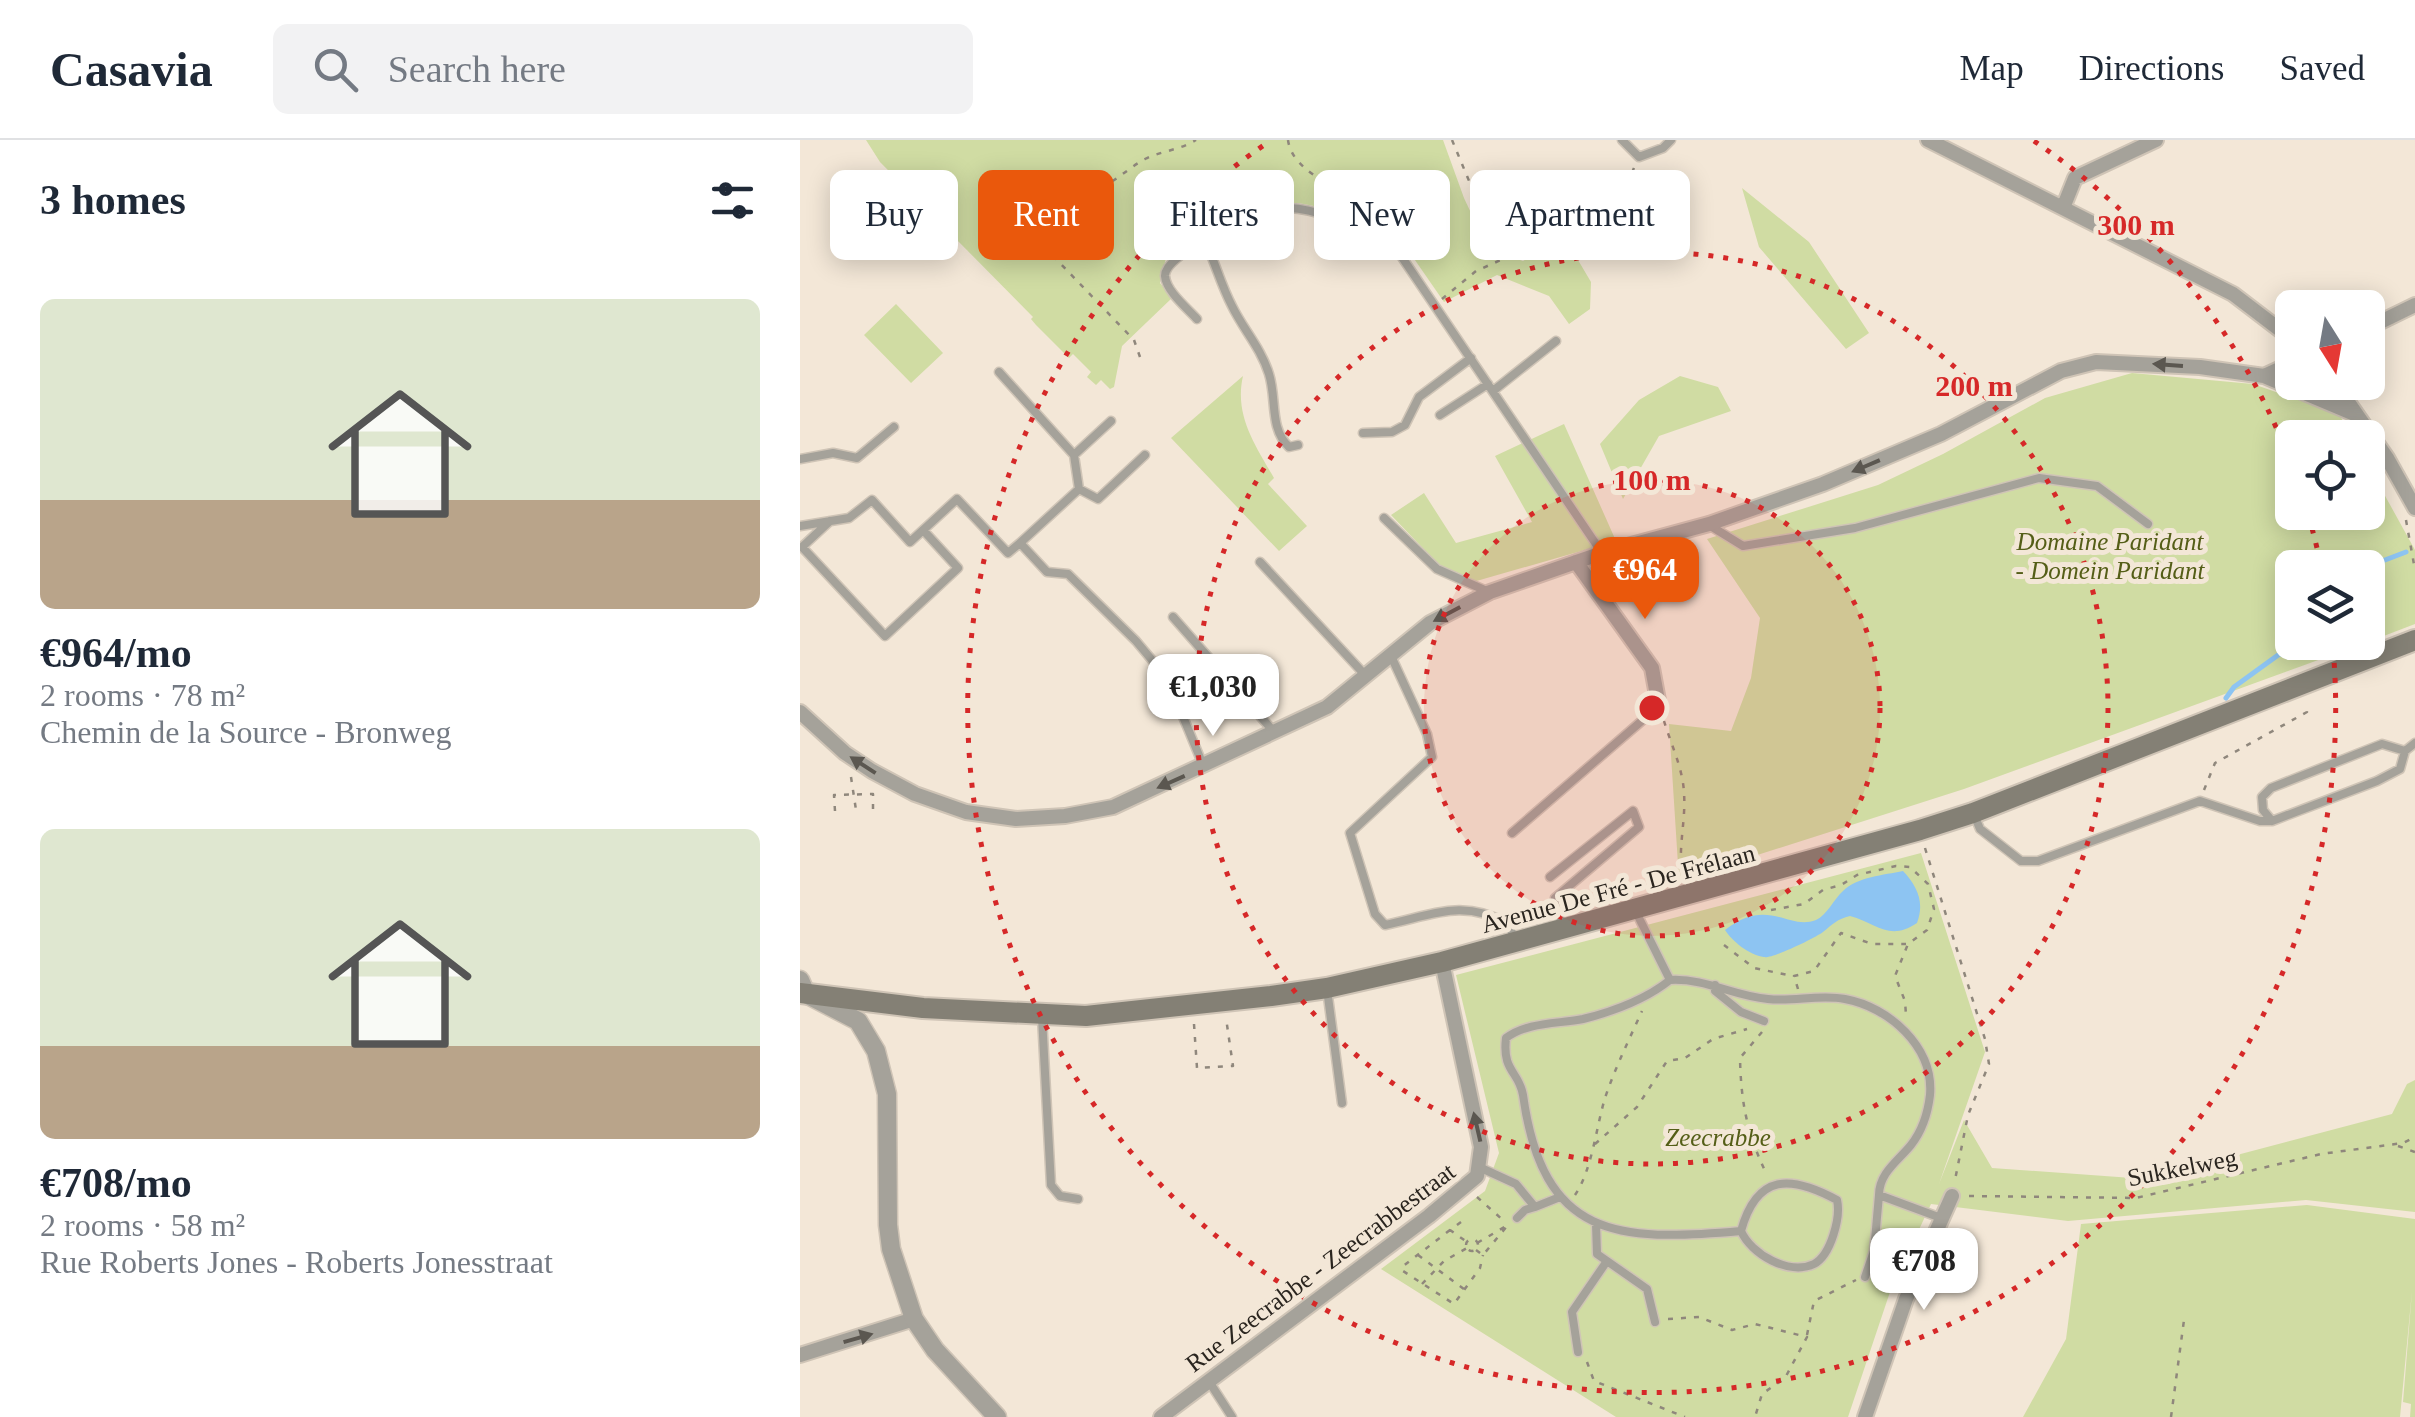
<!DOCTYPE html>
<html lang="en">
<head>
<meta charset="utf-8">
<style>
  :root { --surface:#fff; --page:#f2f2f3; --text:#1f2937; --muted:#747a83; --line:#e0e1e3; --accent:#ea580c }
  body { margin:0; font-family:Georgia,serif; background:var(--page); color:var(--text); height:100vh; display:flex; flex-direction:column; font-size:38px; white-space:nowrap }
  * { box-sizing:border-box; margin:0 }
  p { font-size:32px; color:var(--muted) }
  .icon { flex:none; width:55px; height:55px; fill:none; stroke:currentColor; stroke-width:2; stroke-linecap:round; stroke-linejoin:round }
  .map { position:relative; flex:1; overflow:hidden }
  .sheet { display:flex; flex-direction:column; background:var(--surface); width:800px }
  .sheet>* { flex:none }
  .guide { position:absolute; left:30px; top:30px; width:950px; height:90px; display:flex; gap:20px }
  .needle { width:65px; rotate:169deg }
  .fabs { position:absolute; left:1475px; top:150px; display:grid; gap:20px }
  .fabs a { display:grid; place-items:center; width:110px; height:110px; border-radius:15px; background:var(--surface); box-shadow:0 5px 25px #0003; font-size:50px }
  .price { position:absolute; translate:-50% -85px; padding:0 22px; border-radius:20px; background:#fff; color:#222; font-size:32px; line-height:65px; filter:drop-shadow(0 2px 5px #0008) }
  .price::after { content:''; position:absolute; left:50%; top:60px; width:30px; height:22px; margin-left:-15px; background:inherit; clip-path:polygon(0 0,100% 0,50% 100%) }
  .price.on { background:var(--accent); color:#fff }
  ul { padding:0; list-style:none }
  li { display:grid; align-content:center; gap:20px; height:530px; padding:0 40px }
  li span { display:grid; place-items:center; height:310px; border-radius:15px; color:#555 }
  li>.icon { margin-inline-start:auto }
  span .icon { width:180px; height:180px; fill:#fffc; stroke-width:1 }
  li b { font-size:42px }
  h2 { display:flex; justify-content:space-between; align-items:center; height:120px; padding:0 40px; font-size:42px }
  .pill { padding:0 35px; border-radius:15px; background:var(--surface); box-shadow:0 5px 25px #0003; font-size:35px; line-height:90px }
  .pill.on { background:var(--accent); color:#fff }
  header { display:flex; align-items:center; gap:60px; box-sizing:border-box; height:140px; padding:0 50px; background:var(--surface); border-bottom:2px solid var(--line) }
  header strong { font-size:48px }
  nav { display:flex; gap:55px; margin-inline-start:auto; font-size:35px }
  .search { width:700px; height:90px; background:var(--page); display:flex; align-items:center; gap:25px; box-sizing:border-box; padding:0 35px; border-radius:15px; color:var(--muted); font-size:38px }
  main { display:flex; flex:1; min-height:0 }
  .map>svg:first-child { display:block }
  .green { fill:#d0dca3 }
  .water { fill:#8dc4f2 }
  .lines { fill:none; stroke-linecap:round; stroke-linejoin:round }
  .stream { stroke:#8dc4f2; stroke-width:5 }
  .service-casing { stroke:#cfc4b6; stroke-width:11 }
  .minor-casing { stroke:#cfc4b6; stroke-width:18 }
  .tertiary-casing { stroke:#cfc4b6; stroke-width:21 }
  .secondary-casing { stroke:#cfc4b6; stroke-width:24 }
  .path { stroke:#8f877c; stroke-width:2.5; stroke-dasharray:5 8; stroke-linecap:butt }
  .service { stroke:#a5a29a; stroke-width:8 }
  .minor { stroke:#a5a29a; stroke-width:14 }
  .tertiary { stroke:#a5a29a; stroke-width:18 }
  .secondary { stroke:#848075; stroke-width:20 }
  .oneway { fill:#5b5750 }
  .ring { fill:none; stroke:#d62828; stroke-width:5; stroke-dasharray:5 10 }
  .labels { text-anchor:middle; stroke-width:10; stroke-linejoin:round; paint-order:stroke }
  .park-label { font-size:25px; font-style:italic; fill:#545e17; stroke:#f3e7d7 }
  .street-label { font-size:25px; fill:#2a251f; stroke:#f3e7d7 }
  .centre { fill:#d62828; stroke:#f3e7d7; stroke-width:5 }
  .ring-label { font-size:30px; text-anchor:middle; font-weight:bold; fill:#d62828; stroke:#f3e7d7; stroke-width:10; stroke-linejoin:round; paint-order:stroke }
</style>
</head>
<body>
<header>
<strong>Casavia</strong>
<div class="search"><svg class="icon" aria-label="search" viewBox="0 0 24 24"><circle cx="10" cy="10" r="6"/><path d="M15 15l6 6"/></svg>Search here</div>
<nav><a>Map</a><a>Directions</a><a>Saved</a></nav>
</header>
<main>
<section class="sheet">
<h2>3 homes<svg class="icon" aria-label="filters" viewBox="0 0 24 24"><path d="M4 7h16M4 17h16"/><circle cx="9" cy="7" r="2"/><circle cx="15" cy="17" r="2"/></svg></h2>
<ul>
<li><span style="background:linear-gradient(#dfe7d0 65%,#b9a48a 0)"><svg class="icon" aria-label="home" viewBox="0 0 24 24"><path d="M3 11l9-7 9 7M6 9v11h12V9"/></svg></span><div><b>€964/mo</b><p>2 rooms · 78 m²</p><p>Chemin de la Source - Bronweg</p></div></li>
<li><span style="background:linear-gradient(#dfe7d0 70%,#b9a48a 0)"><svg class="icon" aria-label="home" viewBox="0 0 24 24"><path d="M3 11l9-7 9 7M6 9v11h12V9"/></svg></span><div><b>€708/mo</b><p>2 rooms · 58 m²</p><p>Rue Roberts Jones - Roberts Jonesstraat</p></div></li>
</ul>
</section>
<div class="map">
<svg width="1615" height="1277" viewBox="0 0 1615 1277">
  <rect width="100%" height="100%" fill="#f3e7d7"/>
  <!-- green -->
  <path class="green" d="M66 0H643L664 58 688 109 723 121 765 98 791 142 790 169 769 184 749 156 697 135 644 162 590 84 579 90C554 82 523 65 496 63 463 61 389 95 366 118L360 143 372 158 322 206 314 247 310 249 301 240 296 245 287 237 291 232 273 214 269 218 236 185 231 179 233 177 80 22Z
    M942 48 1009 102 1069 193 1046 209 959 107Z
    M96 164 143 213 111 243 64 195Z
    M1332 233 1453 244 1539 274 1552 297 1492 298V372H1568V325L1615 410V484L1568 502V428H1492V502L1565 503 1164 649 879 740 869 584 931 591 951 538 960 478 907 399 1078 345 1143 314 1245 258Z
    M443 236C434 275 455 305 474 338L468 344 507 386 479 411 371 298Z
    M880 236 918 247 931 271 859 296 823 359 800 304 839 260Z
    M764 284 816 401 673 442 640 426 591 375 624 353 656 403 732 382 695 316Z
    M1121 713 1185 912 1139 1044 1164 980 1192 1028 1346 1039 1592 974 1607 944 1615 940V1072L1506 1060 1268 1081 1131 1064 1091 1149 1048 1277H816L581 1129 685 1051 699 1013 656 835Z
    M1507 1065 1615 1079V1277H1610L1611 1264 1603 1262 1612 1151 1600 1277H1223L1266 1199 1281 1084Z"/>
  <!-- water -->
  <path class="water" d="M1103 731C1117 746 1125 762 1117 783 1089 802 1077 783 1050 776 1037 779 1033 784 1023 792 1015 798 972 819 964 817 949 815 932 801 925 790 968 756 988 791 1016 780 1027 775 1034 759 1043 751 1057 737 1084 735 1103 731Z"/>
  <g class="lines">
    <!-- stream -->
    <path class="stream" d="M1564 428 1606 412
      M1426 558 1434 547 1496 502"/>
    <!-- service casing -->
    <g class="service-casing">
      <path id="service" d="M822 0 839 17 863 8 871 0
        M405 101C415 122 421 145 432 166 443 189 461 208 469 234 477 259 469 288 489 307L498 305
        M397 179C387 168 366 151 365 136 364 112 466 68 489 68 519 69 557 87 585 99L593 104 802 413
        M199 232 274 315
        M693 251 756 201
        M640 275 688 244
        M563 293 592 292 605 285 619 257 671 218
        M345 315 298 359 279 349 220 403 247 432 268 434 336 501 367 538 403 625
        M0 319 33 313 57 318 94 287
        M279 349 274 315 311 281
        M584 378 637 429 689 452
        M30 381 2 407 85 496 158 428 123 390
        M909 385 943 406 1055 388 1239 338 1297 346 1348 384
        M0 386 49 378 72 360 110 402 157 359 208 413 220 403
        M460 422 566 536
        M373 477 475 593
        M591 516 627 594 632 617 550 693 575 774 585 785C633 775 662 758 709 784L714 799
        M1175 677 1180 689 1221 721H1238L1400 661 1460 681H1472L1577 641 1600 629 1605 611 1615 603
        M1472 681 1463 670 1462 657 1471 648 1582 604 1605 611
        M712 693 859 566
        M750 737 833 671 839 687 755 758 762 784
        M836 772 870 840C906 838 933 856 968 859 993 862 1020 854 1045 859 1089 867 1134 907 1130 955 1128 972 1122 991 1111 1005 1098 1021 1079 1033 1079 1055L1141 1078
        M870 840C845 860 815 871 783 879 757 884 727 882 706 898 702 932 719 931 723 955 743 1099 817 1102 941 1091 951 1114 989 1136 1014 1124 1031 1115 1041 1077 1037 1060 991 1035 957 1033 941 1091
        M915 845V851L941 872 964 881
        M527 849 542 963
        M242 877 251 1045 260 1056 278 1059
        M679 1027 716 1044 735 1067 760 1057
        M717 1078 725 1070 735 1067
        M796 1084 797 1114 847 1149 855 1182
        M1065 1137 1074 1111 1079 1055
        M778 1212 772 1172 807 1121
        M408 1240 432 1277"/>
    </g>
    <!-- minor casing -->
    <g class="minor-casing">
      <path id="minor" d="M1128 0 1433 154 1492 199
        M1263 68 1275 38 1356 0
        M1568 188 1615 165
        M1464 236 1492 223
        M1534 242 1587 318 1615 368
        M776 422 852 528 859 566
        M0 572 45 613 72 631 115 654 166 672 216 679 265 676 313 667 527 567 630 483 690 452 802 413 909 384 1023 344 1141 294 1261 231 1296 222 1400 227 1464 236 1557 275
        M0 1215 114 1179
        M361 1277 629 1076 677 1036 681 1007 642 822
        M1065 1277 1106 1159 1152 1056"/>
    </g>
    <!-- tertiary casing -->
    <g class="tertiary-casing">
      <path id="tertiary" d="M0 840 6 854 58 881 76 911 87 954 88 1085 91 1109 114 1179 135 1210 197 1277"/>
    </g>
    <!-- secondary casing -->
    <g class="secondary-casing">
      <path id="secondary" d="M0 853 123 868 286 876 471 856 527 848 642 822 1120 690 1173 673 1615 500"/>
    </g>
    <!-- path -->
    <path class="path" d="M488 0C493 39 561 53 585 85
      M652 0 692 96 707 108 722 110
      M642 159 676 131 757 95 789 62 829 38 834 28
      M340 217 334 200 231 93C219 77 230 57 249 50 264 45 281 53 297 48 315 43 328 28 345 19 361 11 380 10 396 0
      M1536 283 1553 296
      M1606 380 1615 430
      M864 581C871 604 883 629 884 653 886 681 878 706 882 734
      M51 637 56 670
      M1404 650 1415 623 1507 572 1504 565
      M35 671 34 655 73 654V670
      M1125 708 1185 899 1189 924 1168 975 1155 1040
      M971 770 1004 764 1023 750 1041 745 1057 735 1096 726 1110 727 1128 744 1134 769 1127 790 1108 804 1095 836 1105 861 1106 875
      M924 805 954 828 993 836
      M998 849 994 836 1014 831 1041 793 1072 804H1106
      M394 884 397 928 433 926 426 878
      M962 892 940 918C941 963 947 994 967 1035
      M795 1004 837 967 867 921 885 918 913 899 947 889
      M1598 1006 1615 1012
      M775 1055C792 1030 796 988 805 958 815 928 829 900 842 871
      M1169 1056 1336 1058 1521 1014 1603 1003 1615 997
      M677 1057 704 1081
      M661 1082 650 1090 667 1102
      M650 1090 602 1127 603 1131 654 1164 680 1128 683 1115
      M666 1105a6 6 0 1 1 12 0a6 6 0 1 1-12 0Z
      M676 1110 683 1115 708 1085 677 1103
      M618 1115 664 1149
      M622 1144 644 1121 667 1108
      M868 1179 899 1177 932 1190 955 1184 1007 1197 985 1238 962 1254 955 1277
      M1007 1195 1014 1161 1056 1140
      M787 1222 794 1241 885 1277
      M1371 1277 1384 1180"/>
    <!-- service -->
    <use href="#service" class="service"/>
    <!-- minor -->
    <use href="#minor" class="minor"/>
    <!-- tertiary -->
    <use href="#tertiary" class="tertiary"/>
    <!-- secondary -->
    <use href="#secondary" class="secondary"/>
  </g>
  <!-- one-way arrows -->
  <defs><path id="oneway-solid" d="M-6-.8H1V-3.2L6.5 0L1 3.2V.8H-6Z" transform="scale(2.5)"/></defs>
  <g class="oneway">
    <use href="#oneway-solid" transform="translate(1368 225) rotate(-176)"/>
    <use href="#oneway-solid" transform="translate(1066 326) rotate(157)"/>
    <use href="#oneway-solid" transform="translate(647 474) rotate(152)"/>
    <use href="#oneway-solid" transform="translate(63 625) rotate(-147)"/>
    <use href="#oneway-solid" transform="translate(371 642) rotate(156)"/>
    <use href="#oneway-solid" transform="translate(677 987) rotate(-103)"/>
    <use href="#oneway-solid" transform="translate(58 1198) rotate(-16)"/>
  </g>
  <!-- distance rings -->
  <circle cx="852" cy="568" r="228" fill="#d62828" fill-opacity=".12"/>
  <g class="ring">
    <circle cx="852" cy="568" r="228"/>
    <circle cx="852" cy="568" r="456"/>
    <path d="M1234 1A684 684 0 0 1 1491 323M1508 374A684 684 0 0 1 1521 426M1533 508A684 684 0 1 1 470 1"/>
  </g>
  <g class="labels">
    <!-- park labels -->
    <g class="park-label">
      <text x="1310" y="410">Domaine Paridant<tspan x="1310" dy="29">- Domein Paridant</tspan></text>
      <text x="918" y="1006">Zeecrabbe</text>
    </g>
    <!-- street labels -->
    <g class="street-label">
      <text transform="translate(818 748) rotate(-15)" y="9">Avenue De Fré - De Frélaan</text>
      <text transform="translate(1382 1027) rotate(-11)" y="9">Sukkelweg</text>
      <text transform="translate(520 1127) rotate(-37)" y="9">Rue Zeecrabbe - Zeecrabbestraat</text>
    </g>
  </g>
  <circle cx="852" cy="568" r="15" class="centre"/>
  <g class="ring-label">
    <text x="1336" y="95">300 m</text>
    <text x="1174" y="256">200 m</text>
    <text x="852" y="350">100 m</text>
  </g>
</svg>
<div class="fabs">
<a><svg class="needle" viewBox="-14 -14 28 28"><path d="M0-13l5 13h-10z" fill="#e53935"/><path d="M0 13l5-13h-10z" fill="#747a83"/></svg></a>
<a><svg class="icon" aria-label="locate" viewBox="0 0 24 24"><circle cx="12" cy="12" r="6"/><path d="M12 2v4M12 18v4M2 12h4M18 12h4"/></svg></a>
<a><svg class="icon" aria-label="layers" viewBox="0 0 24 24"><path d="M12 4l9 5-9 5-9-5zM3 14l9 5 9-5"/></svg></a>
</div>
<b class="price on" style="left:845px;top:482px">€964</b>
<b class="price" style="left:413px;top:599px">€1,030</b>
<b class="price" style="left:1124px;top:1173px">€708</b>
<div class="guide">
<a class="pill">Buy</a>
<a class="pill on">Rent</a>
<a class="pill">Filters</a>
<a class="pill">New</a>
<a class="pill">Apartment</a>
</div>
</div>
</main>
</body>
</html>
